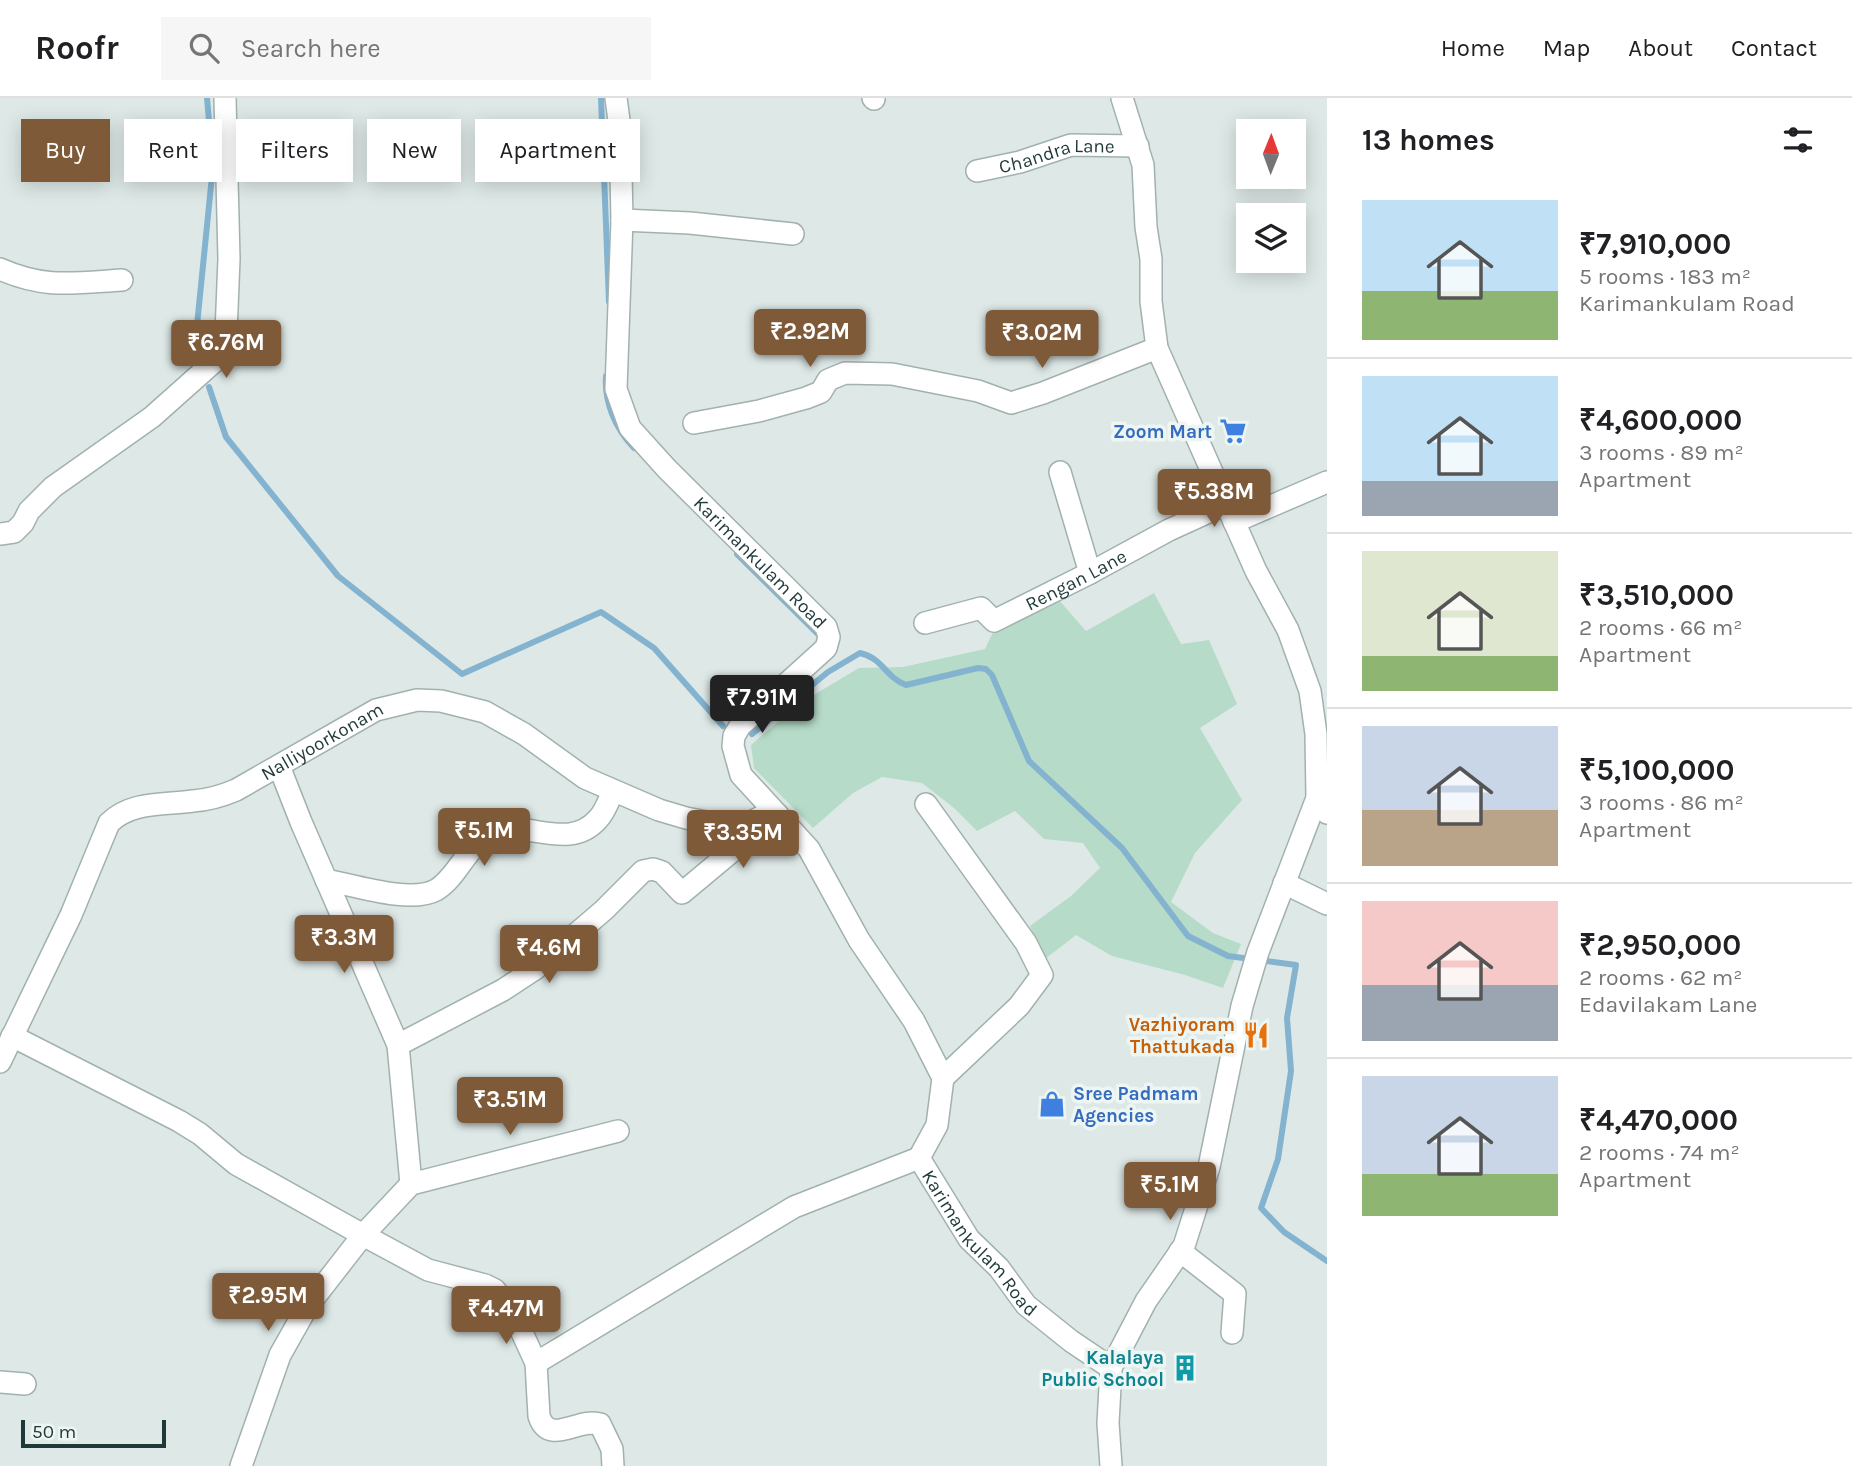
<!DOCTYPE html>
<html lang="en">
<head>
<meta charset="utf-8">
<style>
  :root { --surface:#fff; --page:#f6f6f6; --text:#202124; --muted:#757577; --line:#e0e0e0; --accent:#7e5a39 }
  body { margin:0; font-family:Karla,sans-serif; background:var(--page); color:var(--text); height:100vh; display:flex; flex-direction:column; font-size:26px; white-space:nowrap }
  * { box-sizing:border-box; margin:0 }
  p { font-size:23px; color:var(--muted) }
  .icon { flex:none; width:38px; height:38px; fill:none; stroke:currentColor; stroke-width:2; stroke-linecap:round; stroke-linejoin:round }
  .map { position:relative; flex:1; overflow:hidden }
  .details { display:flex; flex-direction:column; background:var(--surface); width:525px }
  .details>* { flex:none }
  .banner { position:absolute; left:21px; top:21px; width:665px; height:63px; display:flex; gap:14px }
  .needle { width:46px; rotate:1deg }
  .buttons { position:absolute; left:1236px; top:21px; display:grid; gap:14px }
  .buttons a { display:grid; place-items:center; width:70px; height:70px; border-radius:0px; background:var(--surface); box-shadow:0 4px 18px #0003; font-size:35px }
  .scale { position:absolute; left:21px; bottom:18px; width:145px; box-sizing:border-box; padding-left:7px; border:4px solid #1f3938; border-top:0; font-size:19px; line-height:24px; white-space:nowrap; color:#1f3938; -webkit-text-stroke:5px #eef6f4; paint-order:stroke }
  .price { position:absolute; translate:-50% -60px; padding:0 16px; border-radius:7px; background:var(--accent); color:#fff; font-size:23px; line-height:46px; filter:drop-shadow(0 2px 4px #0008) }
  .price::after { content:''; position:absolute; left:50%; top:42px; width:21px; height:16px; margin-left:-10px; background:inherit; clip-path:polygon(0 0,100% 0,50% 100%) }
  .price.active { background:#222; color:#fff }
  ul { padding:0; list-style:none }
  li { display:flex; align-items:center; gap:21px; height:175px; padding:0 35px }
  li+li { border-top:2px solid var(--line) }
  li span { display:grid; place-items:center; flex:none; width:196px; height:140px; border-radius:0px; color:#555 }
  li>.icon { margin-inline-start:auto }
  span .icon { width:84px; height:84px; fill:#fffc; stroke-width:1 }
  li b { font-size:30px }
  h2 { display:flex; justify-content:space-between; align-items:center; height:84px; padding:0 35px; font-size:30px }
  .chip { padding:0 24px; border-radius:0px; background:var(--surface); box-shadow:0 4px 18px #0003; font-size:24px; line-height:63px }
  .chip.active { background:var(--accent); color:#fff }
  header { display:flex; align-items:center; gap:42px; box-sizing:border-box; height:98px; padding:0 35px; background:var(--surface); border-bottom:2px solid var(--line) }
  header strong { font-size:33px }
  nav { display:flex; gap:38px; margin-inline-start:auto; font-size:24px }
  .search { width:490px; height:63px; background:var(--page); display:flex; align-items:center; gap:18px; box-sizing:border-box; padding:0 24px; border-radius:0px; color:var(--muted); font-size:26px }
  main { display:flex; flex:1; min-height:0 }
  .map>svg:first-child { display:block }
  .green { fill:#b6dbc8 }
  .lines { fill:none; stroke-linecap:round; stroke-linejoin:round }
  .stream { stroke:#84b3d0; stroke-width:6 }
  .minor-casing { stroke:#a1b1af; stroke-width:24 }
  .tertiary-casing { stroke:#a1b1af; stroke-width:24 }
  .minor { stroke:#fff; stroke-width:21 }
  .tertiary { stroke:#fff; stroke-width:21 }
  .labels { text-anchor:middle; stroke-width:7; stroke-linejoin:round; paint-order:stroke }
  .street-label { font-size:19px; fill:#1f3938; stroke:#eef6f4 }
  .shop-label { font-size:19px; font-weight:bold; fill:#366cbe; stroke:#eef6f4; text-anchor:end }
  .food-label { font-size:19px; font-weight:bold; fill:#c56008; stroke:#eef6f4; text-anchor:end }
  .culture-label { font-size:19px; font-weight:bold; fill:#0d838f; stroke:#eef6f4; text-anchor:end }
</style>
</head>
<body>
<header>
<strong>Roofr</strong>
<div class="search"><svg class="icon" aria-label="search" viewBox="0 0 24 24"><circle cx="10" cy="10" r="6"/><path d="M15 15l6 6"/></svg>Search here</div>
<nav><a>Home</a><a>Map</a><a>About</a><a>Contact</a></nav>
</header>
<main>
<div class="map">
<svg width="1327" height="1368" viewBox="0 0 1327 1368">
  <rect width="100%" height="100%" fill="#dee9e7"/>
  <!-- green -->
  <path class="green" d="M1154 495 1181 546 1209 542 1237 606 1200 630 1242 702 1195 755 1171 804 1213 835 1241 846 1223 890 1185 877 1112 858 1076 837 1045 861 1030 828 1071 798 1100 770 1083 745 1044 741 1015 713 977 733 954 710 922 685 882 679 853 695 813 730 754 670 751 647 797 607 859 570 903 569 985 551 995 530 1058 501 1086 533Z"/>
  <g class="lines">
    <!-- stream -->
    <path class="stream" d="M601 0 609 204
      M199 257 195 247 213 68 207 0
      M606 278C604 305 616 331 634 350
      M209 289 226 339 338 478 462 576 601 514 654 550 723 628
      M737 456 818 536
      M752 636 828 574 860 555C883 560 885 579 906 587L978 570 986 571 992 577 1029 663 1122 750 1188 838 1228 858 1296 867 1287 920 1291 973 1278 1061 1261 1110 1284 1134 1327 1163"/>
    <!-- minor casing -->
    <g class="minor-casing">
      <g id="minor">
        <path id="s1" d="M616 0 620 30 622 122 616 291 630 330 667 371 826 529 829 539 826 550 740 628 734 638 733 648 741 677 809 751 859 842 914 923 943 980 937 1027 919 1060 969 1141 999 1170 1026 1207 1071 1243 1111 1270"/>
        <path d="M873 0 874 1"/>
        <path id="s2" d="M977 73 1020 64 1071 47 1138 48"/>
        <path d="M622 122 690 125 793 136"/>
        <path d="M0 171C45 191 74 185 122 182"/>
        <path d="M694 325 759 313 806 300 821 294 828 282 845 275 892 276 978 293 1011 305 1043 295 1157 250"/>
        <path d="M1060 374 1090 475"/>
        <path d="M1234 424 1327 384"/>
        <path d="M0 436 14 434 23 425 29 413 53 389 152 319 216 262 226 235 229 161 225 0"/>
        <path id="s3" d="M925 525 981 510 994 523 1090 475 1169 432 1226 406"/>
        <path d="M279 668 301 724 398 947 411 1086"/>
        <path d="M1317 700 1327 715"/>
        <path d="M926 706 1026 845 1042 877 1019 908 943 980"/>
        <path d="M326 782C353 787 411 806 436 792 448 785 457 771 465 760 473 750 483 735 496 732 530 724 570 753 598 721 605 714 609 702 613 693"/>
        <path d="M1284 785 1327 806"/>
        <path d="M12 938 179 1023 200 1036 236 1066 363 1137 428 1172 485 1187 495 1192 519 1228 536 1265 539 1318C549 1349 579 1319 600 1326L612 1351 613 1368"/>
        <path d="M398 947 503 892 535 871 604 812 643 773 653 771 662 774 682 795 767 724"/>
        <path id="s4" d="M0 964 71 817 109 725C131 703 164 707 193 703 208 702 222 698 236 692L376 612 417 602 441 603 485 614 524 636 585 680 659 712 686 720 732 729 745 727 765 717 777 716"/>
        <path d="M1180 1153 1235 1196 1232 1235"/>
        <path d="M536 1265 794 1109 919 1060"/>
        <path d="M0 1284 25 1286"/>
        <path d="M241 1368 280 1257 307 1209 363 1137 411 1086 618 1033"/>
      </g>
    </g>
    <!-- tertiary casing -->
    <g class="tertiary-casing">
      <path id="tertiary" d="M1111 1368 1108 1325 1111 1270 1146 1203 1184 1148 1209 1069 1242 908 1258 854 1317 700 1316 636 1310 593 1288 532 1256 473 1157 250 1151 203V161L1146 129 1143 67 1122 0"/>
    </g>
    <!-- minor -->
    <use href="#minor" class="minor"/>
    <!-- tertiary -->
    <use href="#tertiary" class="tertiary"/>
  </g>
  <!-- icons -->
  <defs>
    <g id="supermarket-bare" transform="scale(2.1)"><path d="M-6-5.5h2.5l.6 2H6L4.5 2H-2.5L-4.4-4H-6ZM-1.5 3.2a1.3 1.3 0 1 0 .1 0ZM3 3.2a1.3 1.3 0 1 0 .1 0Z" fill="#3f7fe0" stroke="#eef6f4" stroke-width="2.5" paint-order="stroke"/></g>
    <g id="restaurant-bare" transform="scale(2.1)"><path d="M-5-6h1v4h1v-4h1v4h1v-4h1v5L-1.5 .5V6h-2V.5L-5-1ZM5-6V6H3V1.5H1.5Q1.5-4 5-6Z" fill="#e8710a" stroke="#eef6f4" stroke-width="2.5" paint-order="stroke"/></g>
    <g id="shop-bare" transform="scale(2.1)"><path d="M-5-2.5h2.3a2.7 3.5 0 0 1 5.4 0H5L5.5 6h-11ZM-1.5-2.5h3a1.5 2.3 0 0 0-3 0Z" fill="#3f7fe0" stroke="#eef6f4" stroke-width="2.5" paint-order="stroke"/></g>
    <g id="building-bare" transform="scale(2.1)"><path d="M-4-6H4V6H1V3H-1V6H-4ZM-2.5-4.3h1.7v1.8h-1.7ZM.8-4.3h1.7v1.8H.8ZM-2.5-1h1.7V.8h-1.7ZM.8-1h1.7V.8H.8Z" fill="#0f9aa8" stroke="#eef6f4" stroke-width="2.5" paint-order="stroke"/></g>
  </defs>
  <g fill-rule="evenodd">
    <use href="#supermarket-bare" x="1233" y="333"/>
    <use href="#restaurant-bare" x="1256" y="937"/>
    <use href="#shop-bare" x="1052" y="1006"/>
    <use href="#building-bare" x="1185" y="1270"/>
  </g>
  <g class="labels">
    <!-- street labels -->
    <g class="street-label">
      <text dy="7" stroke="none"><textPath href="#s2" startOffset="82">Chandra Lane</textPath></text>
      <text dy="7" stroke="none"><textPath href="#s1" startOffset="520">Karimankulam Road</textPath></text>
      <text dy="7" stroke="none"><textPath href="#s3" startOffset="168">Rengan Lane</textPath></text>
      <text dy="7" stroke="none"><textPath href="#s4" startOffset="495">Nalliyoorkonam</textPath></text>
      <text dy="7" stroke="none"><textPath href="#s1" startOffset="1358">Karimankulam Road</textPath></text>
    </g>
    <!-- shop labels -->
    <g class="shop-label">
      <text x="1212" y="340">Zoom Mart</text>
      <text x="1073" y="1002" text-anchor="start">Sree Padmam<tspan x="1073" dy="22">Agencies</tspan></text>
    </g>
    <!-- food labels -->
    <g class="food-label">
      <text x="1235" y="933">Vazhiyoram<tspan x="1235" dy="22">Thattukada</tspan></text>
    </g>
    <!-- culture labels -->
    <g class="culture-label">
      <text x="1164" y="1266">Kalalaya<tspan x="1164" dy="22">Public School</tspan></text>
    </g>
  </g>
</svg>
<div class="buttons">
<a><svg class="needle" viewBox="-14 -14 28 28"><path d="M0-13l5 13h-10z" fill="#e53935"/><path d="M0 13l5-13h-10z" fill="#757577"/></svg></a>
<a><svg class="icon" aria-label="layers" viewBox="0 0 24 24"><path d="M12 4l9 5-9 5-9-5zM3 14l9 5 9-5"/></svg></a>
</div>
<div class="scale">50 m</div>
<b class="price" style="left:810px;top:271px">₹2.92M</b>
<b class="price" style="left:1042px;top:272px">₹3.02M</b>
<b class="price" style="left:226px;top:282px">₹6.76M</b>
<b class="price" style="left:1214px;top:431px">₹5.38M</b>
<b class="price active" style="left:762px;top:637px">₹7.91M</b>
<b class="price" style="left:484px;top:770px">₹5.1M</b>
<b class="price" style="left:743px;top:772px">₹3.35M</b>
<b class="price" style="left:344px;top:877px">₹3.3M</b>
<b class="price" style="left:549px;top:887px">₹4.6M</b>
<b class="price" style="left:510px;top:1039px">₹3.51M</b>
<b class="price" style="left:1170px;top:1124px">₹5.1M</b>
<b class="price" style="left:268px;top:1235px">₹2.95M</b>
<b class="price" style="left:506px;top:1248px">₹4.47M</b>
<div class="banner">
<a class="chip active">Buy</a>
<a class="chip">Rent</a>
<a class="chip">Filters</a>
<a class="chip">New</a>
<a class="chip">Apartment</a>
</div>
</div>
<section class="details">
<h2>13 homes<svg class="icon" aria-label="filters" viewBox="0 0 24 24"><path d="M4 7h16M4 17h16"/><circle cx="9" cy="7" r="2"/><circle cx="15" cy="17" r="2"/></svg></h2>
<ul>
<li><span style="background:linear-gradient(#bfe0f5 65%,#8fb573 0)"><svg class="icon" aria-label="home" viewBox="0 0 24 24"><path d="M3 11l9-7 9 7M6 9v11h12V9"/></svg></span><div><b>₹7,910,000</b><p>5 rooms · 183 m²</p><p>Karimankulam Road</p></div></li>
<li><span style="background:linear-gradient(#bfe0f5 75%,#9aa5b1 0)"><svg class="icon" aria-label="home" viewBox="0 0 24 24"><path d="M3 11l9-7 9 7M6 9v11h12V9"/></svg></span><div><b>₹4,600,000</b><p>3 rooms · 89 m²</p><p>Apartment</p></div></li>
<li><span style="background:linear-gradient(#dfe7d0 75%,#8fb573 0)"><svg class="icon" aria-label="home" viewBox="0 0 24 24"><path d="M3 11l9-7 9 7M6 9v11h12V9"/></svg></span><div><b>₹3,510,000</b><p>2 rooms · 66 m²</p><p>Apartment</p></div></li>
<li><span style="background:linear-gradient(#c9d6e8 60%,#b9a48a 0)"><svg class="icon" aria-label="home" viewBox="0 0 24 24"><path d="M3 11l9-7 9 7M6 9v11h12V9"/></svg></span><div><b>₹5,100,000</b><p>3 rooms · 86 m²</p><p>Apartment</p></div></li>
<li><span style="background:linear-gradient(#f6c9c9 60%,#9aa5b1 0)"><svg class="icon" aria-label="home" viewBox="0 0 24 24"><path d="M3 11l9-7 9 7M6 9v11h12V9"/></svg></span><div><b>₹2,950,000</b><p>2 rooms · 62 m²</p><p>Edavilakam Lane</p></div></li>
<li><span style="background:linear-gradient(#c9d6e8 70%,#8fb573 0)"><svg class="icon" aria-label="home" viewBox="0 0 24 24"><path d="M3 11l9-7 9 7M6 9v11h12V9"/></svg></span><div><b>₹4,470,000</b><p>2 rooms · 74 m²</p><p>Apartment</p></div></li>
</ul>
</section>
</main>
</body>
</html>
